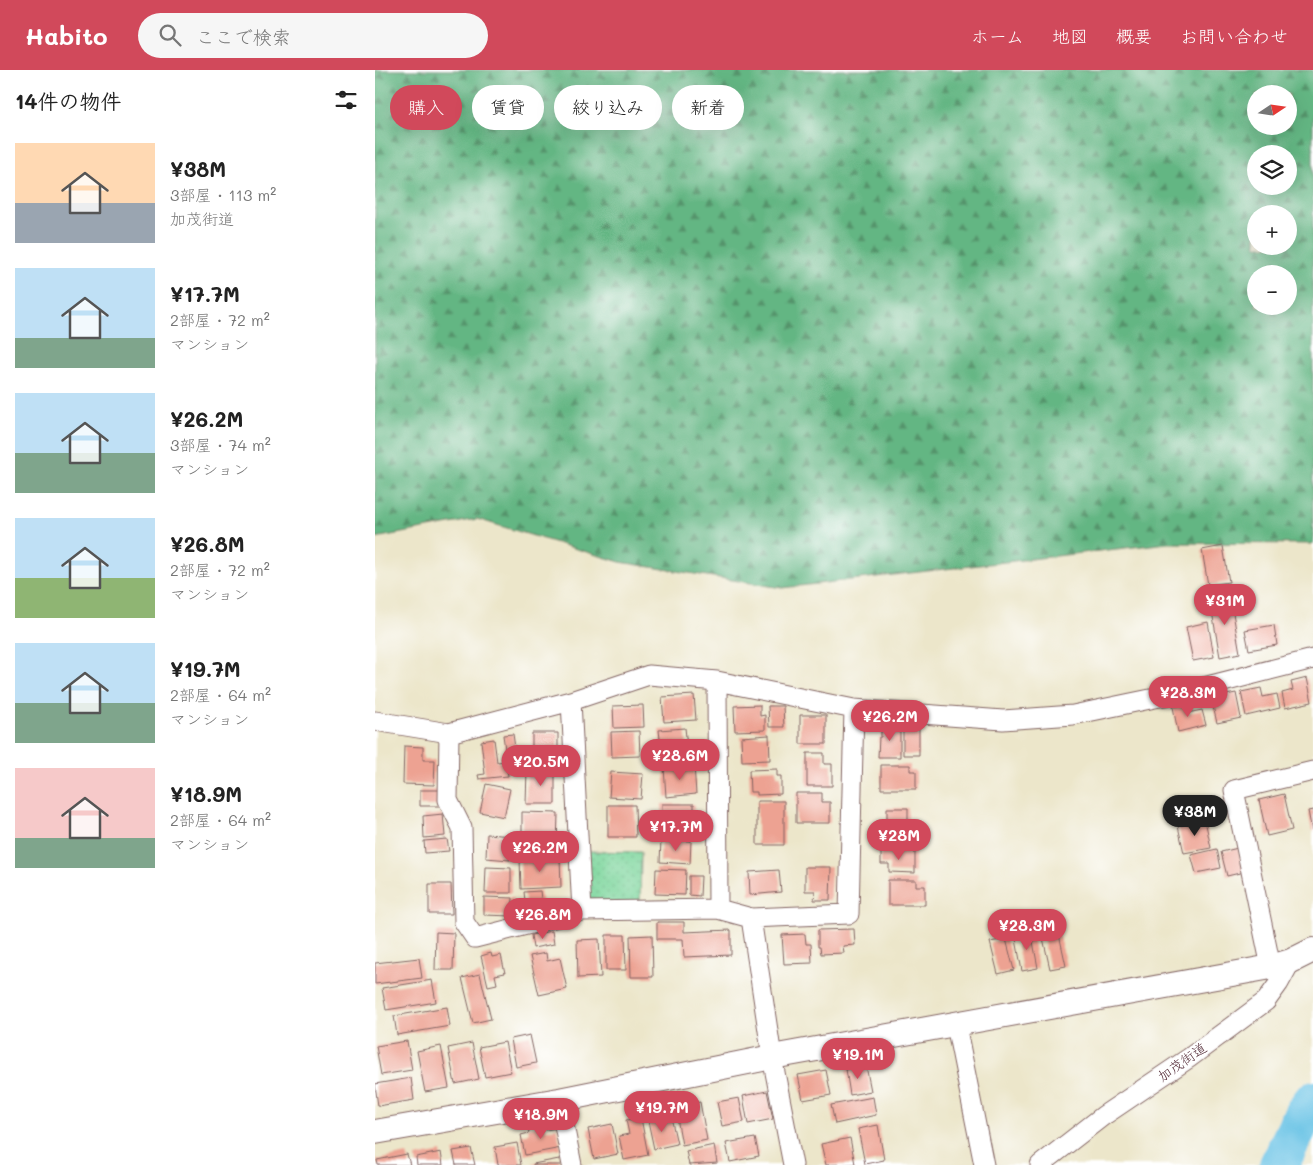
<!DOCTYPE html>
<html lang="ja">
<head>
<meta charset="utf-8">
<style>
  :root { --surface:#fff; --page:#f6f6f6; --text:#222; --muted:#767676; --accent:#d1495b }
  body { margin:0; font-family:Mali,"Klee One",sans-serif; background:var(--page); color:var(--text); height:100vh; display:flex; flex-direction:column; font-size:19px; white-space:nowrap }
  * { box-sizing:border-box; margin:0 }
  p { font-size:16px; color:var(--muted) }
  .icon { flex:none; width:28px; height:28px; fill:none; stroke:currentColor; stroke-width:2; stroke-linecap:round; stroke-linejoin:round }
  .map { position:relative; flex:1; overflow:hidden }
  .drawer { display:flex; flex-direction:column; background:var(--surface); width:375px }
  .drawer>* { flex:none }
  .guide { position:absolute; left:15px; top:15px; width:475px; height:45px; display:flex; gap:10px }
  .needle { width:32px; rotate:77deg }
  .buttons { position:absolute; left:872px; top:15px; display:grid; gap:10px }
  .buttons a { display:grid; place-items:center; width:50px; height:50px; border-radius:50%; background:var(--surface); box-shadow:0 5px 20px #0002; font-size:25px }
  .price { position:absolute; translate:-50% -42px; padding:0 11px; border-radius:18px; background:var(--accent); color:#fff; font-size:16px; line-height:32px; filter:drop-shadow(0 1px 2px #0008) }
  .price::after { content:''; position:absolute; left:50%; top:30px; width:15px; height:11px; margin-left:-8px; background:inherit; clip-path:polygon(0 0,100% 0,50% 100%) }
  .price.selected { background:#222; color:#fff }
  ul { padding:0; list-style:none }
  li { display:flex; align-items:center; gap:15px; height:125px; padding:0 15px }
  li span { display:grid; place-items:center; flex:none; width:140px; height:100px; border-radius:0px; color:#555 }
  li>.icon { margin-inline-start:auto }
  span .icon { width:60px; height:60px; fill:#fffc; stroke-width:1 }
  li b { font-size:21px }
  h2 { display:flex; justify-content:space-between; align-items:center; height:60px; padding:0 15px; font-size:21px }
  .tag { padding:0 18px; border-radius:22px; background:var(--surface); box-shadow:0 5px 20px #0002; font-size:18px; line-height:45px }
  .tag.selected { background:var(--accent); color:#fff }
  header { display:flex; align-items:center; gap:30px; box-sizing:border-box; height:70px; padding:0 25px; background:var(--accent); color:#fff }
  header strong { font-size:24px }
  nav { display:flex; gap:28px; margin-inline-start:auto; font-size:18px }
  .search { width:350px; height:45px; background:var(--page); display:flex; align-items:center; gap:12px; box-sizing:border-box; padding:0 18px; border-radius:28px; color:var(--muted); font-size:19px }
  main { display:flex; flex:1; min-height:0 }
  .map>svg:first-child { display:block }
  .forest { fill:url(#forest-firs); stroke:#576a57; fill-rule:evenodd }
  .park { fill:url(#park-dots); stroke:#627a63 }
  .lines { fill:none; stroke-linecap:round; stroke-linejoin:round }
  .river { stroke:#67c2e5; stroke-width:40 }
  .building { fill:#eda292 }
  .minor-casing { stroke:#836563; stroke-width:21 }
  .tertiary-casing { stroke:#836563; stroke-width:26 }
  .minor { stroke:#fff; stroke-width:19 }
  .tertiary { stroke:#fff; stroke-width:24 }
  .labels { text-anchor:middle; stroke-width:4; stroke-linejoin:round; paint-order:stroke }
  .street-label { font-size:14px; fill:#4a1f2b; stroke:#fff }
</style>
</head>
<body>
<header>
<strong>Habito</strong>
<div class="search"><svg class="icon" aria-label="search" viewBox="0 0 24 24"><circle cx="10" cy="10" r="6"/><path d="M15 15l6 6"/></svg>ここで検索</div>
<nav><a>ホーム</a><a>地図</a><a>概要</a><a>お問い合わせ</a></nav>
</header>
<main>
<section class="drawer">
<h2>14件の物件<svg class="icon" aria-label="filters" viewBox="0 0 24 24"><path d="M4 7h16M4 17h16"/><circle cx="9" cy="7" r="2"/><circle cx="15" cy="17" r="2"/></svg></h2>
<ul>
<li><span style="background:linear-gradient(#ffd9b3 60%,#9aa5b1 0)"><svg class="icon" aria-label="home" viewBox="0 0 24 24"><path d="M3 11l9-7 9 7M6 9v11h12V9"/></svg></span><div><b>¥38M</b><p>3部屋 · 113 m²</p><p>加茂街道</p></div></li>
<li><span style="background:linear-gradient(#bfe0f5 70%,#7fa58c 0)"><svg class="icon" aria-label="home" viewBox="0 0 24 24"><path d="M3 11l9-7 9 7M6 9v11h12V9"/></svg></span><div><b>¥17.7M</b><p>2部屋 · 72 m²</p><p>マンション</p></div></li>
<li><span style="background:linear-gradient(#bfe0f5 60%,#7fa58c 0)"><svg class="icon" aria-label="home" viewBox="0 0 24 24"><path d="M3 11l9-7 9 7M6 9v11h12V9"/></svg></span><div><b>¥26.2M</b><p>3部屋 · 74 m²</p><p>マンション</p></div></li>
<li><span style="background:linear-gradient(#bfe0f5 60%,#8fb573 0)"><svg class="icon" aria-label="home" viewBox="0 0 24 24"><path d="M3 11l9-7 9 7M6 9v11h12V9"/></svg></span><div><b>¥26.8M</b><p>2部屋 · 72 m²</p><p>マンション</p></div></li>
<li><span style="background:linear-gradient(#bfe0f5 60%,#7fa58c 0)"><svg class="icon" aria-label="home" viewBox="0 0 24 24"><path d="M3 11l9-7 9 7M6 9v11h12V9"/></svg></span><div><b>¥19.7M</b><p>2部屋 · 64 m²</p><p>マンション</p></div></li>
<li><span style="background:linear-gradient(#f6c9c9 70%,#7fa58c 0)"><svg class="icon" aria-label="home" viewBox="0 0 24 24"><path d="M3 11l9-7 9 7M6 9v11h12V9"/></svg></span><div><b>¥18.9M</b><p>2部屋 · 64 m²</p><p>マンション</p></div></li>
</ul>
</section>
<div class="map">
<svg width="938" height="1095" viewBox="0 0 938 1095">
  <defs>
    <pattern id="forest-firs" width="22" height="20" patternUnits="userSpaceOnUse" patternTransform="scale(1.25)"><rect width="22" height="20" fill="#64b683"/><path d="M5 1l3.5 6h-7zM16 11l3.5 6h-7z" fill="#54936b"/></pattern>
    <pattern id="park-dots" width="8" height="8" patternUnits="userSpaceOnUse" patternTransform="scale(1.25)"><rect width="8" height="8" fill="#7bd59b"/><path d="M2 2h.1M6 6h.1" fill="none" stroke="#6cb686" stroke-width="1.8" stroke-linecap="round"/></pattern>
  </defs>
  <rect width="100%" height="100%" fill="#fff"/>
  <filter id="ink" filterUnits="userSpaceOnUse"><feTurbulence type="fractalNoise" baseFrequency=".02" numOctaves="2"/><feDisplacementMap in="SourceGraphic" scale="10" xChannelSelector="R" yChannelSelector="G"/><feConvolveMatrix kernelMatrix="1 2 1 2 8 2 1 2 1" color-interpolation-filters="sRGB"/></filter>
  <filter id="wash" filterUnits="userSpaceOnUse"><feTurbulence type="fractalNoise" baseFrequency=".0096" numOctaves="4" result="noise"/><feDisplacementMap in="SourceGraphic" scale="20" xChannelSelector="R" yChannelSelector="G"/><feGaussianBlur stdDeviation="1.12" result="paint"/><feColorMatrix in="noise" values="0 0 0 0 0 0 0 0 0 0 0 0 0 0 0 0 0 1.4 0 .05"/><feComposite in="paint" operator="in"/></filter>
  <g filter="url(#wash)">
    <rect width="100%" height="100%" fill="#ece6ca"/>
    <!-- forest -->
    <path class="forest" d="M0 0H938V474L793 473 407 518 245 492 102 449 0 468ZM881 24H914V56H881ZM881 84H914V116H881ZM881 144H914V176H881ZM881 204H914V236H881Z"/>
    <!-- park -->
    <path class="park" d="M210 781 266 782 265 837 217 835 209 826Z"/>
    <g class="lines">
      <!-- river -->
      <path class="river" d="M904 1095 929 1043 938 1031"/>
    </g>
    <g id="blocks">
      <!-- building -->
      <path class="building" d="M848 476 854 512 833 515 827 480Z
        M855 526 865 583 845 587 835 530Z
        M833 552 839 587 818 591 811 557Z
        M899 555 902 575 874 580 870 560Z
        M932 608 937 632 910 638 907 623 918 620 916 612Z
        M886 618 888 627 902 624 905 638 871 646 866 622Z
        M861 623 866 648 842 653 836 628Z
        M319 625 321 650 289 652 287 627Z
        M811 634 813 643 827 640 831 655 803 662 798 637Z
        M268 635 269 657 239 658 238 636Z
        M385 635V646L390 645V660L360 661 359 636Z
        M393 636H408L409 657H394Z
        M425 645H451V674H425Z
        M506 657H525V687H503L504 667H506Z
        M310 658 313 685 287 687 284 660Z
        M528 658H544V685H528Z
        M264 661 265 686 237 687 236 662Z
        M157 663H183V693H157Z
        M138 664 140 678 130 679 128 665Z
        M394 665 395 690 367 691 366 667Z
        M119 669 122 692 131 691 133 706 104 709 103 705 110 704 106 671Z
        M29 676 48 677V690H60L59 715 28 714Z
        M432 683H449V694H457V716H432Z
        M319 695 321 724 291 727 289 697Z
        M506 695H535V701H541V719H506Z
        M152 699H180V734H151Z
        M402 699V706H406V724L382 725V722H375L374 700Z
        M236 702 268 704 266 729 234 727Z
        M111 714 135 719 129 747 105 742Z
        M45 720H65V736H45Z
        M421 723H447V732H455V753H421Z
        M909 724 917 760 892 766 884 730Z
        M382 731H409V775H382Z
        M287 734H319V761H288Z
        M233 735H260L261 767H233Z
        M512 738H533V769L512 768Z
        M938 740V761H937L933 741Z
        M147 742 183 743 182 776H147Z
        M68 744 70 766 49 768 48 746Z
        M830 750 836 778 809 783 803 756Z
        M112 764 137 766 135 790 111 788Z
        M72 769 74 781 50 783 49 771Z
        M286 770 316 771 315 794 285 792Z
        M863 778 869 802 852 806 846 782Z
        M842 779 846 798 821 803 816 785Z
        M506 780H540V803L514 802V794H506Z
        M185 788 186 817 146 819 145 789Z
        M111 797 136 798V823H110Z
        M430 797H456L455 830H439L440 821H430Z
        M281 799 311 800 310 825 280 824Z
        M404 800 406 822 375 825 374 802Z
        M314 806H326L325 826 314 825Z
        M513 810H541V816H550V835H513Z
        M54 814H76L77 844H54Z
        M165 821 167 837 151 839 149 822Z
        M109 827 138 828 137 846 109 845Z
        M282 852H309V862L356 860V885L309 887 308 869H282Z
        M682 855 691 896 675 899 666 859Z
        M479 859 480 875 468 876 469 883 446 884 445 877H443V860Z
        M177 861 179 874 158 878 156 865Z
        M656 861 663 898 647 901 640 864Z
        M61 862 79 863 78 900H60Z
        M430 864 431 874H436L437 893 409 894 407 865Z
        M231 865H250L251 900H231Z
        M277 865 278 907H256L255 866Z
        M224 869 226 907 203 908 202 870Z
        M631 869 639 900 623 904 615 872Z
        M116 883 117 887 126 885 130 903 120 905 122 914 113 916 106 886Z
        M171 883 172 891 185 888 192 919 164 925 155 886Z
        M44 888 47 908 0 914V893Z
        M105 904 116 949 98 953 87 908Z
        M57 910 61 932 11 940 7 918Z
        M72 937 75 956 22 965 19 946Z
        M155 965 161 993 141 997 136 969Z
        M32 971 37 1000 6 1005 1 976Z
        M130 972 136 1002 110 1007 104 977Z
        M97 973 104 1009 80 1014 73 978Z
        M66 976 74 1018 50 1022 42 981Z
        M491 996 496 1021 475 1025 471 999Z
        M451 1000 456 1025 428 1030 423 1005Z
        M36 1008 39 1030 3 1036 0 1014Z
        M392 1021 398 1049 373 1054 368 1026Z
        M498 1027 501 1045 460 1054 456 1035Z
        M364 1028 369 1052 347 1056 342 1032Z
        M325 1032 332 1070 307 1075 300 1037Z
        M296 1047 302 1074 279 1079 273 1051Z
        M266 1048 273 1085 249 1090 244 1066 254 1064 251 1050Z
        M170 1054 171 1060 182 1058 186 1078 150 1085 146 1065 154 1063 153 1058Z
        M237 1054 243 1084 219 1089 213 1059Z
        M503 1055 509 1090 490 1094 483 1059Z
        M380 1068 384 1086 355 1092 351 1073Z
        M475 1068 480 1094 451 1095 446 1074Z
        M142 1073 146 1095H123L120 1077Z
        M339 1075 342 1093 314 1095 311 1081Z
        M96 1078 100 1095H81L78 1081Z
        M66 1082 68 1095H42L41 1087Z
        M32 1084 35 1095H3L2 1090Z
        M184 1089 185 1095H158V1094Z"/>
    </g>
  </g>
  <g filter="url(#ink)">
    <use href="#blocks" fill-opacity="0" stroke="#836563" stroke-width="1"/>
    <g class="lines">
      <!-- minor casing -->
      <g class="minor-casing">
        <path id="minor" d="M342 611 343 839
          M196 631 207 841
          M0 651 74 663 196 631 274 605 342 611 479 639 628 650 698 645 809 622 938 589
          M74 663 73 730 87 758 89 852 100 868 207 841 343 839 376 848 474 844 479 639
          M376 848 397 987 418 1095
          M896 897 859 720 938 701
          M581 955 609 1095
          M184 1030 197 1095
          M665 1095 728 1046 814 988 891 931 904 913 916 891"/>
      </g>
      <!-- tertiary casing -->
      <g class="tertiary-casing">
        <path id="tertiary" d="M0 1062 184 1030 397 987 896 897 916 891 938 880"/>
      </g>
      <!-- minor -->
      <use href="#minor" class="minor"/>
      <!-- tertiary -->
      <use href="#tertiary" class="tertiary"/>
    </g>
  </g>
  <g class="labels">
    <!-- street labels -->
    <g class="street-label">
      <text transform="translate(807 992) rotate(-35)" y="5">加茂街道</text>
    </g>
  </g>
</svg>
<div class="buttons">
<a><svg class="needle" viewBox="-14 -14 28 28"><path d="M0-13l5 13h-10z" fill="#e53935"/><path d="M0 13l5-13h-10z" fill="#767676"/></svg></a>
<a><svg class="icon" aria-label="layers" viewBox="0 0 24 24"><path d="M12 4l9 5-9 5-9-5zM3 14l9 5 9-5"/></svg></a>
<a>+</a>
<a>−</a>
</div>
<b class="price" style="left:850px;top:556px">¥31M</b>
<b class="price" style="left:813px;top:648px">¥28.3M</b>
<b class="price" style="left:515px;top:672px">¥26.2M</b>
<b class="price" style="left:305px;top:711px">¥28.6M</b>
<b class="price" style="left:166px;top:717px">¥20.5M</b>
<b class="price selected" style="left:820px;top:767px">¥38M</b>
<b class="price" style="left:301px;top:782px">¥17.7M</b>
<b class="price" style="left:524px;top:791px">¥28M</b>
<b class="price" style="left:165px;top:803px">¥26.2M</b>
<b class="price" style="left:168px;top:870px">¥26.8M</b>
<b class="price" style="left:652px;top:881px">¥28.3M</b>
<b class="price" style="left:483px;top:1010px">¥19.1M</b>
<b class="price" style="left:287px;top:1063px">¥19.7M</b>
<b class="price" style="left:166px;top:1070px">¥18.9M</b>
<div class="guide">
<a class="tag selected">購入</a>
<a class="tag">賃貸</a>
<a class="tag">絞り込み</a>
<a class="tag">新着</a>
</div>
</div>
</main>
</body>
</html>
